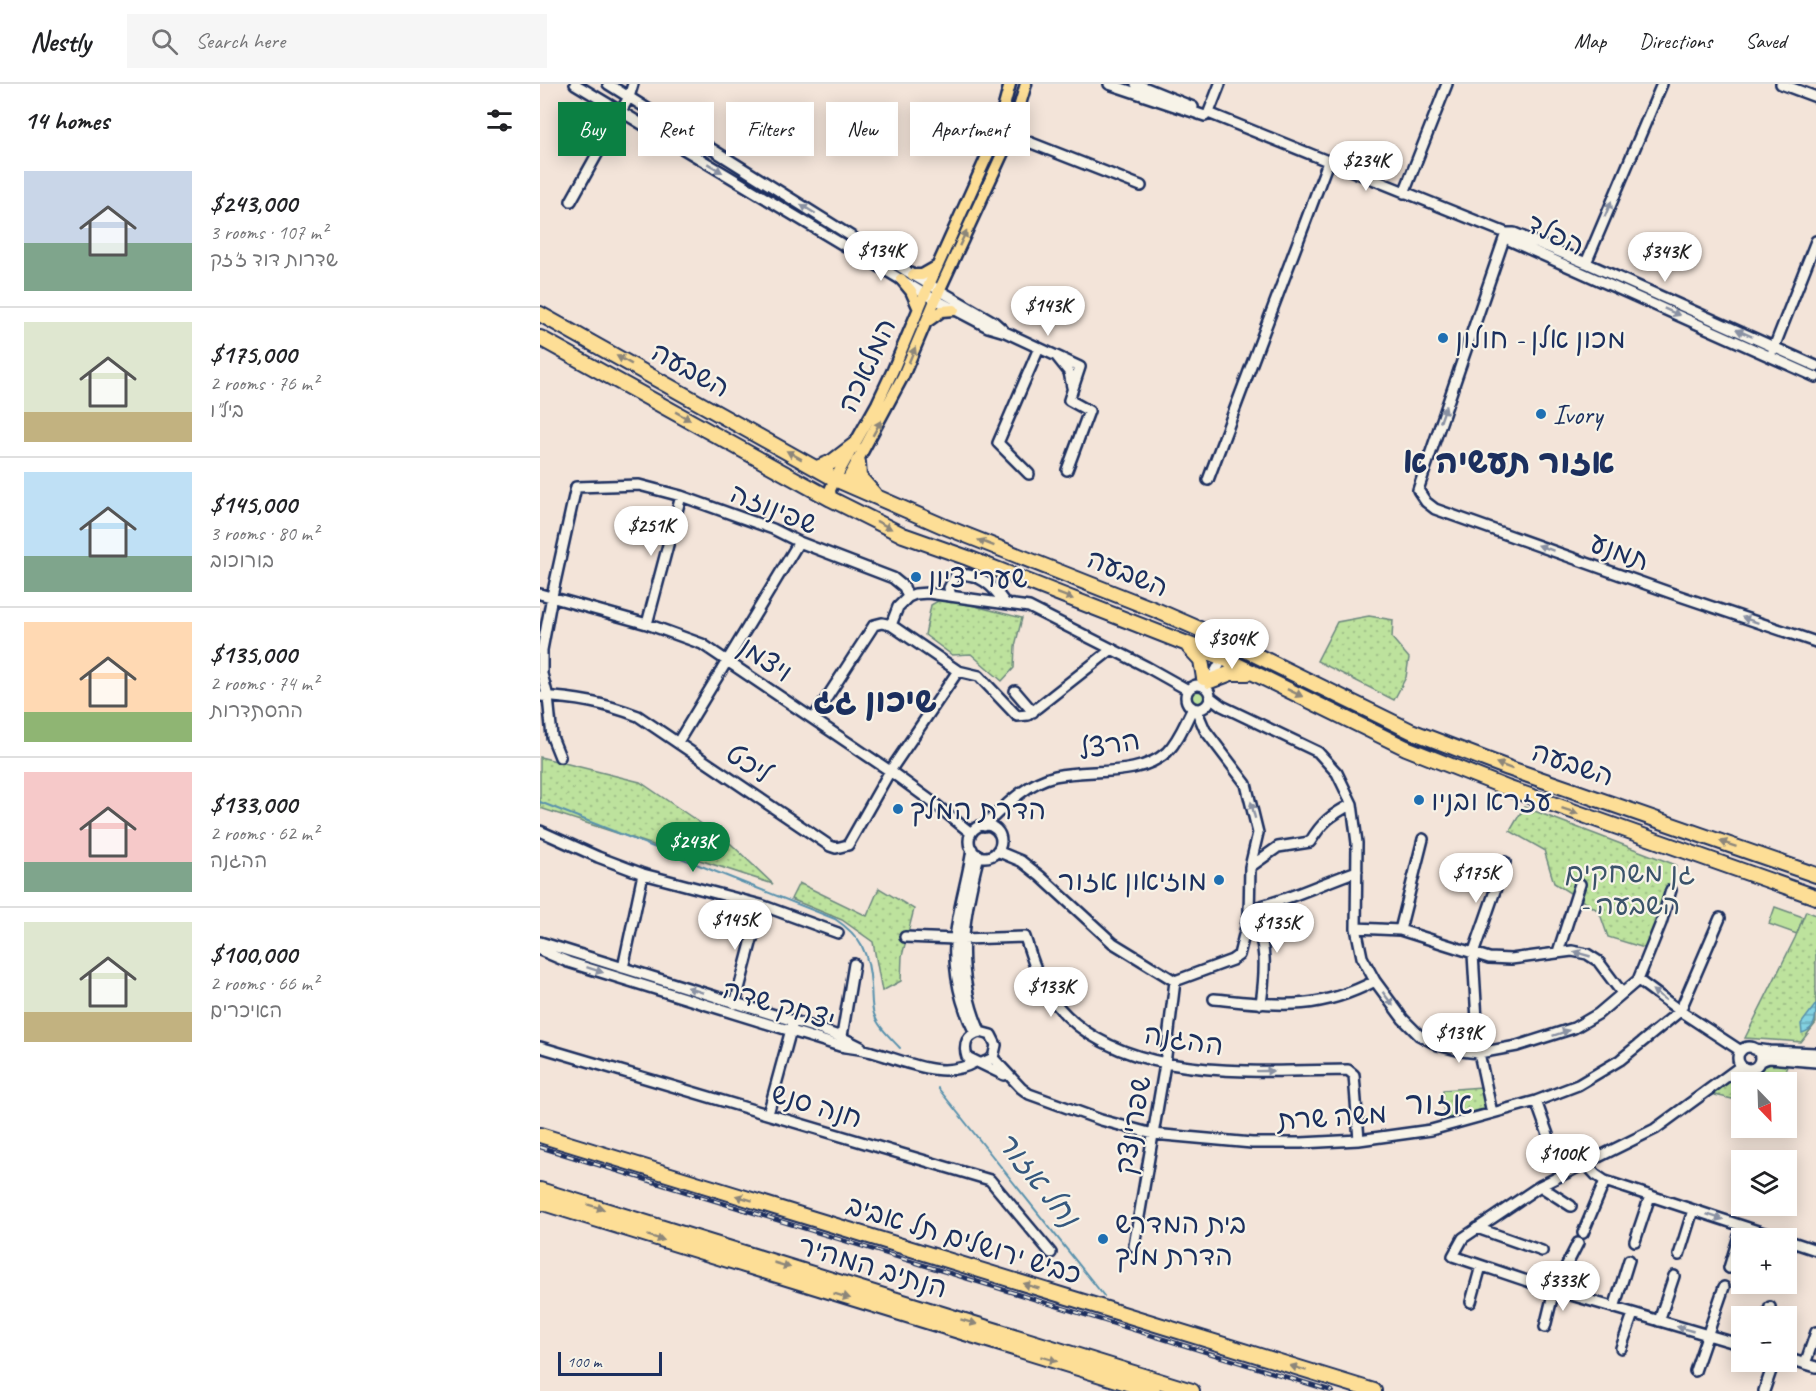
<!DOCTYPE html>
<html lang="en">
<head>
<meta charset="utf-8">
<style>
  :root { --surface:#fff; --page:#f6f6f6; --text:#202124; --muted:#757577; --line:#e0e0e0; --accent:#0b8043 }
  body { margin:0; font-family:Caveat,"Playpen Sans Hebrew",sans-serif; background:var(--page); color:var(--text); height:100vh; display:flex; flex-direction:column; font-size:22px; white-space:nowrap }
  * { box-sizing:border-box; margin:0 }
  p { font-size:20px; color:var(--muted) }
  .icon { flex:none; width:33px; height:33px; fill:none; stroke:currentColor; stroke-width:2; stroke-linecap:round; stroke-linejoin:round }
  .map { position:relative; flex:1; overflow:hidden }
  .drawer { display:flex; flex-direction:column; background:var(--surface); width:540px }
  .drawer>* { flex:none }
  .guide { position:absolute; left:18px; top:18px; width:570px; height:54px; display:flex; gap:12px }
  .needle { width:39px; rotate:157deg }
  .tools { position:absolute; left:1191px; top:988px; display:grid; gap:12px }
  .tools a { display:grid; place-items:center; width:66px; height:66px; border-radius:0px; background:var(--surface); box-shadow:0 3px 15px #0003; font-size:30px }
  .scale { position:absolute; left:18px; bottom:15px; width:104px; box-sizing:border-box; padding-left:6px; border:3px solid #1b2f5e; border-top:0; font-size:16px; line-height:21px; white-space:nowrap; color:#1b2f5e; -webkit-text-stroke:4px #f7f3e8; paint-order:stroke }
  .price { position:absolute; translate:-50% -51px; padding:0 14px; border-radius:21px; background:#fff; color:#222; font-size:20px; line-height:39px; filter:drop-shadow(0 2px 3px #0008) }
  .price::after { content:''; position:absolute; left:50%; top:36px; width:18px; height:14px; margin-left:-9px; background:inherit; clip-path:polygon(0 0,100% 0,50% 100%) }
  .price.current { background:var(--accent); color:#fff }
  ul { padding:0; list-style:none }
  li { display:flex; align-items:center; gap:18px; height:150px; padding:0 24px }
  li+li { border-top:2px solid var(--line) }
  li span { display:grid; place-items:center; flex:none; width:168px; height:120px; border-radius:0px; color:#555 }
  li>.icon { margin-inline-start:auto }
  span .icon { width:72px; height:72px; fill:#fffc; stroke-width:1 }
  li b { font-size:26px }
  h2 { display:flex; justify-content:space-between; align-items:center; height:72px; padding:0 24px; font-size:26px }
  .pill { padding:0 21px; border-radius:0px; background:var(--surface); box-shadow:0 3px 15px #0003; font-size:21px; line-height:54px }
  .pill.current { background:var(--accent); color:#fff }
  header { display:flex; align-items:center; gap:36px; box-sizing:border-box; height:84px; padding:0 30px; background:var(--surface); border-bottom:2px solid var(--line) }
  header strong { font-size:28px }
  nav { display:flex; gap:33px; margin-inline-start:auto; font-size:21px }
  .search { width:420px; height:54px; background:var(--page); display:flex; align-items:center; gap:15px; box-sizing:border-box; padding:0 21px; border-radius:0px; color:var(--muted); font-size:22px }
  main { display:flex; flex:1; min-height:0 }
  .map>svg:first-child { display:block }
  .green { fill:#bde29d; stroke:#6c887e; stroke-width:1.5 }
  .park { fill:url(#park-dots); stroke:#6c887e; stroke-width:1.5 }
  .water { fill:url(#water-rules); stroke:#5991ad; stroke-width:1.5 }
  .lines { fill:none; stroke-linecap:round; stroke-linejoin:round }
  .stream { stroke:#5991ad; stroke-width:2 }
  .minor-casing { stroke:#1b2f5e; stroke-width:14 }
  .major-casing { stroke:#1b2f5e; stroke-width:15 }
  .highway-casing { stroke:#1b2f5e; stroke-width:18 }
  .minor { stroke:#f7f3e8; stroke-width:9 }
  .major { stroke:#fdde96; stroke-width:10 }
  .highway { stroke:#fdde96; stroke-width:14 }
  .rail-casing { stroke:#1b2f5e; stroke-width:4.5 }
  .rail { stroke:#f7f3e8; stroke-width:2; stroke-dasharray:7; stroke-linecap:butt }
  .oneway { fill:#8991a3 }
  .oneway2 { fill:#8c867a }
  .poi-dot { fill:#1f6fb2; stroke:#f7f3e8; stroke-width:2 }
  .labels { text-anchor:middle; stroke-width:4.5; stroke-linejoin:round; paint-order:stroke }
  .street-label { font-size:28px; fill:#1b2f5e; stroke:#f7f3e8 }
  .poi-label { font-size:28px; fill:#1b2f5e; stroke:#f7f3e8; text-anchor:start }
  .park-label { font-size:28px; fill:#3b536b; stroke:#f7f3e8 }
  .water-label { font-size:30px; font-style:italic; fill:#35587f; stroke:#f7f3e8 }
  .quarter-label { font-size:32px; fill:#1b2f5e; stroke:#f7f3e8 }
  .district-label { font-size:34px; font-weight:bold; fill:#1b2f5e; stroke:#f7f3e8 }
</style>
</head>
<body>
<header>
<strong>Nestly</strong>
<div class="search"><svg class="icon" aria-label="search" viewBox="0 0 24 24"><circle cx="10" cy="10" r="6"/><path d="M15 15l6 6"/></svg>Search here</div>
<nav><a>Map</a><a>Directions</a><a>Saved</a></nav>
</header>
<main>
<section class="drawer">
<h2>14 homes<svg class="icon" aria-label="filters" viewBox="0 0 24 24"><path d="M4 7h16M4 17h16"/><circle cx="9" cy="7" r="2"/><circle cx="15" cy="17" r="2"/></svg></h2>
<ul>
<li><span style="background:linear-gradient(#c9d6e8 60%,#7fa58c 0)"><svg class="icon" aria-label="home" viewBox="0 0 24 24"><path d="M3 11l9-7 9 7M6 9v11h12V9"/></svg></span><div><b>$243,000</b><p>3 rooms · 107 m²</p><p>שדרות דוד ז'זק</p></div></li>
<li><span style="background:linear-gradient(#dfe7d0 75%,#c2b280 0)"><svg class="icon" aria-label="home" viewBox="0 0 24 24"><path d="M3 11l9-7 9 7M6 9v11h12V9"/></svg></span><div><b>$175,000</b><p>2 rooms · 76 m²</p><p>ביל&quot;ו</p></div></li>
<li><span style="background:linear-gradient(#bfe0f5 70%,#7fa58c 0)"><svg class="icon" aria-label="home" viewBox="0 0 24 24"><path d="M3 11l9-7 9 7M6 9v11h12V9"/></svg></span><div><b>$145,000</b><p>3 rooms · 80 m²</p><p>בורוכוב</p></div></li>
<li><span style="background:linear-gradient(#ffd9b3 75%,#8fb573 0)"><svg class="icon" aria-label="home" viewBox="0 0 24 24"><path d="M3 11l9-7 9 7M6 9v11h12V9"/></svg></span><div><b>$135,000</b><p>2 rooms · 74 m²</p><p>ההסתדרות</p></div></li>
<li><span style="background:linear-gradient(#f6c9c9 75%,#7fa58c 0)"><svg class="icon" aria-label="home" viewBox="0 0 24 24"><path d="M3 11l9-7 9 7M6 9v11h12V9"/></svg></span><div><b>$133,000</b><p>2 rooms · 62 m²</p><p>ההגנה</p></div></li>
<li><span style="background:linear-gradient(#dfe7d0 75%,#c2b280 0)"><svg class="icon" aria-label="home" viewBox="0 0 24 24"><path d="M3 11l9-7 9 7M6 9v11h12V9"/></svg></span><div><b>$100,000</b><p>2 rooms · 66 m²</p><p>האיכרים</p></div></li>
</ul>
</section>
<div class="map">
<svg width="1276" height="1307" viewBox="0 0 1276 1307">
  <defs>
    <pattern id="park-dots" width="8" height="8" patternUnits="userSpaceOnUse" patternTransform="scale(1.5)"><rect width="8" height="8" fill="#bde29d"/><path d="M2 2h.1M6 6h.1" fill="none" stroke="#a2c28a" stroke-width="1.8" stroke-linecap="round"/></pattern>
    <pattern id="water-rules" width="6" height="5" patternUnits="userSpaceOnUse" patternTransform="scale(1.5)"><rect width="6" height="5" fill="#83d2e1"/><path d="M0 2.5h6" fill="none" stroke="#6aabba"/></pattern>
  </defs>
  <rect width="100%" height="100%" fill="#f3e4d9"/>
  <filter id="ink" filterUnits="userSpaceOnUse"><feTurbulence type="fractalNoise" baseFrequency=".0167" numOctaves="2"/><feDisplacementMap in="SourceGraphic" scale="12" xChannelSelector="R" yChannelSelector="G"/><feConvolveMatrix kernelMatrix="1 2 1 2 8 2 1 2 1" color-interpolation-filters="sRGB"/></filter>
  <g filter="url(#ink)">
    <!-- green -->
    <path class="green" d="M650 614a8 8 0 1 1 16 0a8 8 0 1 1-16 0Z
      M1235 823 1263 833 1257 850 1229 840Z"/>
    <!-- park -->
    <path class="park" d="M403 514 482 534 475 562 474 584 462 597 431 570 412 571 385 551 391 521Z
      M829 532 853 536 852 554 869 574 866 593 854 616 777 577 797 538Z
      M0 673 100 698 191 760 233 800 0 724Z
      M984 723 1136 781 1121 839 1111 866 1068 853 1059 827 1014 799 1004 766 970 747Z
      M259 799 327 832 339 804 374 825 362 872 361 897 342 907 333 858 302 836 251 815Z
      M1266 827 1276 831V939L1261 958 1205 954 1255 854Z
      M1231 979 1248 980 1240 999H1202L1201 1017 1170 1010 1197 993 1216 988Z
      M941 1003 947 1024 904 1035 903 1006Z"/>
    <!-- water -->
    <path class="water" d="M1276 920C1276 934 1276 945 1262 949L1261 940Z"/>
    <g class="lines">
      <!-- stream -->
      <path class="stream" d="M0 718 295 835C322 853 329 870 331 902 332 911 331 922 334 930 338 943 351 954 360 964
        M398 1004 564 1212"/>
      <!-- minor casing -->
      <g class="minor-casing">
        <path id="minor" d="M35 0 385 210 448 243 465 248 540 283 529 316 549 327 527 386
          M68 0 373 191 454 238 463 246
          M569 0 665 32
          M596 0 653 23
          M1241 0 1276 13
          M669 28 680 0
          M671 30 966 149H974L1046 179 1276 282
          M471 51 601 102
          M864 109 907 0
          M31 117 89 13 93 0
          M966 149 878 406 886 418 895 425 1131 509 1276 558
          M966 149 971 157 1276 293
          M1046 179 1122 0
          M1233 266 1276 157
          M517 273 529 288 532 303
          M489 390 458 359 499 264
          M668 396 788 78
          M0 510 107 540 162 560 350 687 395 720 431 749
          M411 512 409 504 416 491C439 488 453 502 465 519
          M368 513 375 510 388 509 489 523 607 583 648 606
          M107 540 141 412
          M670 597 683 574 687 557
          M646 613a12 12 0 1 1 24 0a12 12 0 1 1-24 0Z
          M475 607 493 628
          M0 612C36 614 64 619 98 632L290 762 296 764 308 761 350 687 418 587
          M670 613 682 622 778 668 797 689 812 720 817 759 816 844 822 873 835 897 863 935 879 951 898 961 921 967 939 969 977 962 1034 944 1058 930 1098 896 1121 839 1131 806
          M273 635 334 541 342 539 351 541 418 587 439 592 477 632 488 631 572 565
          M138 658 259 458
          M20 673 12 653 8 613 2 590V566L12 512 36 403 99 401 141 412 233 445 259 458 353 494 364 503 368 513 358 523 351 541
          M429 757a16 16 0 1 1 32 0a16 16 0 1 1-32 0Z
          M444 742C465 722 486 699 515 692 551 684 598 694 627 668 639 656 645 639 653 624
          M0 747 58 773 103 790 221 821 298 849
          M432 765C429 788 422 811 418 834 410 873 417 914 435 949
          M457 767 481 777 500 792 573 859 635 897 625 980 594 1162
          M439 771C423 832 414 886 439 945
          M710 783 738 763 770 758C782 738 791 731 812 720
          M709 825C746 817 780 800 817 787
          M709 831C729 856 725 890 721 920
          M816 844 860 846 949 874 971 875 1032 867 1047 870 1058 877 1082 909
          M860 846 883 755
          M365 853 415 855
          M423 855 485 853C492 875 499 898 513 916 575 1000 716 987 808 986L814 991 819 1056
          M0 858 273 943 301 953 321 963
          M0 866 28 878 300 962C311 964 322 965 332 968 366 977 402 997 435 978
          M1018 868 1040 800
          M83 884 103 790
          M1098 896 1140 927 1201 967
          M635 897 692 876 699 871 709 831 710 783 718 749 706 700 665 646 656 625
          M674 915C738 921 776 928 835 897
          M195 920 221 821
          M301 958 314 880
          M0 963 450 1096 511 1169
          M1198 974a11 11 0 1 1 22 0a11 11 0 1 1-22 0Z
          M1214 965 1229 967 1276 969
          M453 974 481 1004 489 1010 561 1036 613 1050 712 1059H761L819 1056 891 1046 996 1017 1038 1001 1080 976 1140 927 1180 834
          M1220 977 1229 974 1276 978
          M442 979 453 974 456 961 451 951 440 948C427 951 423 960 427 973L464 991
          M1201 982 1115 1045 1000 1102 923 1154 913 1172 1014 1206 1202 1261
          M996 1017 1022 1090
          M952 1029 939 969 933 870 965 778
          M228 1030 252 942
          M1045 1079 1056 1091 1065 1097 1242 1155
          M1000 1102 1031 1122
          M937 1144 1002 1167
          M1043 1149 1065 1097
          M1246 1156 1276 1166
          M1095 1157 1110 1112
          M1139 1171 1153 1126
          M1246 1176 1252 1158
          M1189 1184 1202 1142
          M931 1218 941 1182
          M1074 1224 1089 1176
          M1227 1233 1230 1223
          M1119 1237 1134 1192
          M1005 1243 1014 1206 1038 1159
          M1081 1264 1093 1230
          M1246 1274 1276 1283
          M1265 1280 1276 1248
          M1155 1287 1184 1203
          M1224 1307 1234 1278"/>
      </g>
      <!-- major casing -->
      <g class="major-casing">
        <path id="major" d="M373 191H382L396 183
          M361 195 371 207 379 225
          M388 237 402 227 414 226
          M305 400 363 292 399 207 471 51 486 0
          M291 415 290 406 295 395 337 320 353 286 385 210 456 52 470 0"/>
      </g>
      <!-- highway casing -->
      <g class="highway-casing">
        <path id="highway" d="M0 230 295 395 403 442 618 527 687 557 871 647 968 684 1276 791
          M0 254 291 415 363 451 428 474 683 574 866 664 967 704 1276 813
          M318 378 319 393 334 410
          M277 384 292 378 313 362
          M649 563 661 576 664 594
          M670 597 691 589H708
          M0 1051 834 1307
          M0 1106 652 1307
          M0 1118 613 1307"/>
      </g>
      <!-- minor -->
      <use href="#minor" class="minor"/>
      <!-- major -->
      <use href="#major" class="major"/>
      <!-- highway -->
      <use href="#highway" class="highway"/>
      <!-- rail casing -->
      <g class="rail-casing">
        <path id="rail" d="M0 1063 792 1307"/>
      </g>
      <!-- rail -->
      <use href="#rail" class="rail"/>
    </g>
    <!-- one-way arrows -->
    <defs><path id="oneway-solid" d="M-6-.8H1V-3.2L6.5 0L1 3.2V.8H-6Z" transform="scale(1.5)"/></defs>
    <g class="oneway">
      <use href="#oneway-solid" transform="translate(175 84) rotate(31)"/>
      <use href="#oneway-solid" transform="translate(268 125) rotate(-148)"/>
      <use href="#oneway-solid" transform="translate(1068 125) rotate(-67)"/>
      <use href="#oneway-solid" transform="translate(1132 228) rotate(24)"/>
      <use href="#oneway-solid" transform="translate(1204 249) rotate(-156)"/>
      <use href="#oneway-solid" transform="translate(903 330) rotate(-71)"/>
      <use href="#oneway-solid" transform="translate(1006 464) rotate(-160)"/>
      <use href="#oneway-solid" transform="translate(1210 536) rotate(-161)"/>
      <use href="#oneway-solid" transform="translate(713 726) rotate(-104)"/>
      <use href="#oneway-solid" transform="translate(1042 870) rotate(-164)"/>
      <use href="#oneway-solid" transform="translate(55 886) rotate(18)"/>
      <use href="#oneway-solid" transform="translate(155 906) rotate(-162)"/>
      <use href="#oneway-solid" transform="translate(1119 911) rotate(-143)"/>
      <use href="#oneway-solid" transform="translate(848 915) rotate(53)"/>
      <use href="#oneway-solid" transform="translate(1021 949) rotate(-19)"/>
      <use href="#oneway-solid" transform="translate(725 987) rotate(-1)"/>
      <use href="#oneway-solid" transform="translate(1175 1133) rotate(18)"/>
      <use href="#oneway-solid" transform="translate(1145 1245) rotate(-164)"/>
    </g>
    <g class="oneway2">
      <use href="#oneway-solid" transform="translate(423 154) rotate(-65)"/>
      <use href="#oneway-solid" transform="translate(372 271) rotate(-67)"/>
      <use href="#oneway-solid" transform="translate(84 276) rotate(-151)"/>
      <use href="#oneway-solid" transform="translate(143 332) rotate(29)"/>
      <use href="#oneway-solid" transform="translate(337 344) rotate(-61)"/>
      <use href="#oneway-solid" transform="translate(254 371) rotate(-151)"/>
      <use href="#oneway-solid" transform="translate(344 441) rotate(27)"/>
      <use href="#oneway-solid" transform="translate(446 459) rotate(-159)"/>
      <use href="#oneway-solid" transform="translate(525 512) rotate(21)"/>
      <use href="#oneway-solid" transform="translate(755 609) rotate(26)"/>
      <use href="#oneway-solid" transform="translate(964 682) rotate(-159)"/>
      <use href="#oneway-solid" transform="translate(1030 727) rotate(19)"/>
      <use href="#oneway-solid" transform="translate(1188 760) rotate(-161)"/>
      <use href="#oneway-solid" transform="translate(204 1114) rotate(-163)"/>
      <use href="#oneway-solid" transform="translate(56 1123) rotate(17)"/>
      <use href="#oneway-solid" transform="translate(116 1154) rotate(17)"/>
      <use href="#oneway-solid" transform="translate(242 1181) rotate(17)"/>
      <use href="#oneway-solid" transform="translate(491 1202) rotate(-163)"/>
      <use href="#oneway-solid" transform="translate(302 1212) rotate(17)"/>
      <use href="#oneway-solid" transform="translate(429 1238) rotate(17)"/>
      <use href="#oneway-solid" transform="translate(509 1275) rotate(17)"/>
      <use href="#oneway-solid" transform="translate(758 1284) rotate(-163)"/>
    </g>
  </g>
  <!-- markers -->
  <g class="poi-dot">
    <circle cx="903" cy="254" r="6"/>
    <circle cx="1001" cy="330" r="6"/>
    <circle cx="376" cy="493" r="6"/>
    <circle cx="879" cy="716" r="6"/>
    <circle cx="358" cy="725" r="6"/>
    <circle cx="679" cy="796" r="6"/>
    <circle cx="563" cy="1155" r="6"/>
  </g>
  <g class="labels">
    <!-- street labels -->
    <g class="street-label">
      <text transform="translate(1016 150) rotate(26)" y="10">הפלד</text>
      <text transform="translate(326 281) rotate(-65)" y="10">המלאכה</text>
      <text transform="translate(151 285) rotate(29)" y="10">השבעה</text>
      <text transform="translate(234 424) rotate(22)" y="10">שפינוזה</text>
      <text transform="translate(1080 467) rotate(20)" y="10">תמנע</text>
      <text transform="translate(588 488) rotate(22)" y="10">השבעה</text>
      <text transform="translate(226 575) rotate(34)" y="10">ויצמן</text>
      <text transform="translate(569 660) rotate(-10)" y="10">הרצל</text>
      <text transform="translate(209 679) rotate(34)" y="10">ליכט</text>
      <text transform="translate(1033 679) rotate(19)" y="10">השבעה</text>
      <text transform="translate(239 920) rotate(17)" y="10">יצחק שדה</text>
      <text transform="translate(644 955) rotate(9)" y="10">ההגנה</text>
      <text transform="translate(277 1021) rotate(17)" y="10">חנה סנש</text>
      <text transform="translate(792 1032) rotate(-4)" y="10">משה שרת</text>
      <text transform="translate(592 1041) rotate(-80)" y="10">שפרינצק</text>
      <text transform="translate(424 1155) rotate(17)" y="10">כביש ירושלים תל אביב</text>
      <text transform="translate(333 1182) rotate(17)" y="10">הנתיב המהיר</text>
    </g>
    <!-- poi labels -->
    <g class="poi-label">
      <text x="915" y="264">מכון אלן - חולון</text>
      <text x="1013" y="340">Ivory</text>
      <text x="388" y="503">שערי ציון</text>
      <text x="891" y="726">עזרא ובניו</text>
      <text x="370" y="735">הדרת המלך</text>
      <text x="667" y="806" text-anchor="end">מוזיאון אזור</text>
      <text x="575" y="1149">בית המדרש<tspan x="575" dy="32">הדרת מלך</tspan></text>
    </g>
    <!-- park labels -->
    <g class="park-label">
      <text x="1090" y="798">גן משחקים<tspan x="1090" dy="32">- השבעה</tspan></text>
    </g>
    <!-- water labels -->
    <g class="water-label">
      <text transform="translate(498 1095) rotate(51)" y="10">נחל אזור</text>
    </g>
    <!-- quarter labels -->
    <g class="quarter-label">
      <text x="899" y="1030">אזור</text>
    </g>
    <!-- district labels -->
    <g class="district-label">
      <text x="969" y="389">אזור תעשיה א</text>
      <text x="335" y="628">שיכון גג</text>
    </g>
  </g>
</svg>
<div class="tools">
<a><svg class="needle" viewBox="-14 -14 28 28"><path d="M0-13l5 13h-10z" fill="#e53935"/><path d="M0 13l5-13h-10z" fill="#757577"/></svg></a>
<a><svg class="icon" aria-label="layers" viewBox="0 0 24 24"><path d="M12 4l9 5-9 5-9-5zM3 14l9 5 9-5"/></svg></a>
<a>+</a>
<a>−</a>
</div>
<div class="scale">100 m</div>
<b class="price" style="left:826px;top:108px">$234K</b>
<b class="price" style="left:341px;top:198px">$134K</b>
<b class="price" style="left:1125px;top:199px">$343K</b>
<b class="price" style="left:508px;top:253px">$143K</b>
<b class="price" style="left:111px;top:473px">$251K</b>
<b class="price" style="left:692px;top:586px">$304K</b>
<b class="price current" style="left:153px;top:789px">$243K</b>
<b class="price" style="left:936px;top:820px">$175K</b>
<b class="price" style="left:195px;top:867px">$145K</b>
<b class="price" style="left:737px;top:870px">$135K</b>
<b class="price" style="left:511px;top:934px">$133K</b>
<b class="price" style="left:919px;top:980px">$139K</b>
<b class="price" style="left:1023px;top:1101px">$100K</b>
<b class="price" style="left:1023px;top:1228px">$333K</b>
<div class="guide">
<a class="pill current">Buy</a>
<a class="pill">Rent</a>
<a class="pill">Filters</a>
<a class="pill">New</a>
<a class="pill">Apartment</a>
</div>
</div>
</main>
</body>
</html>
